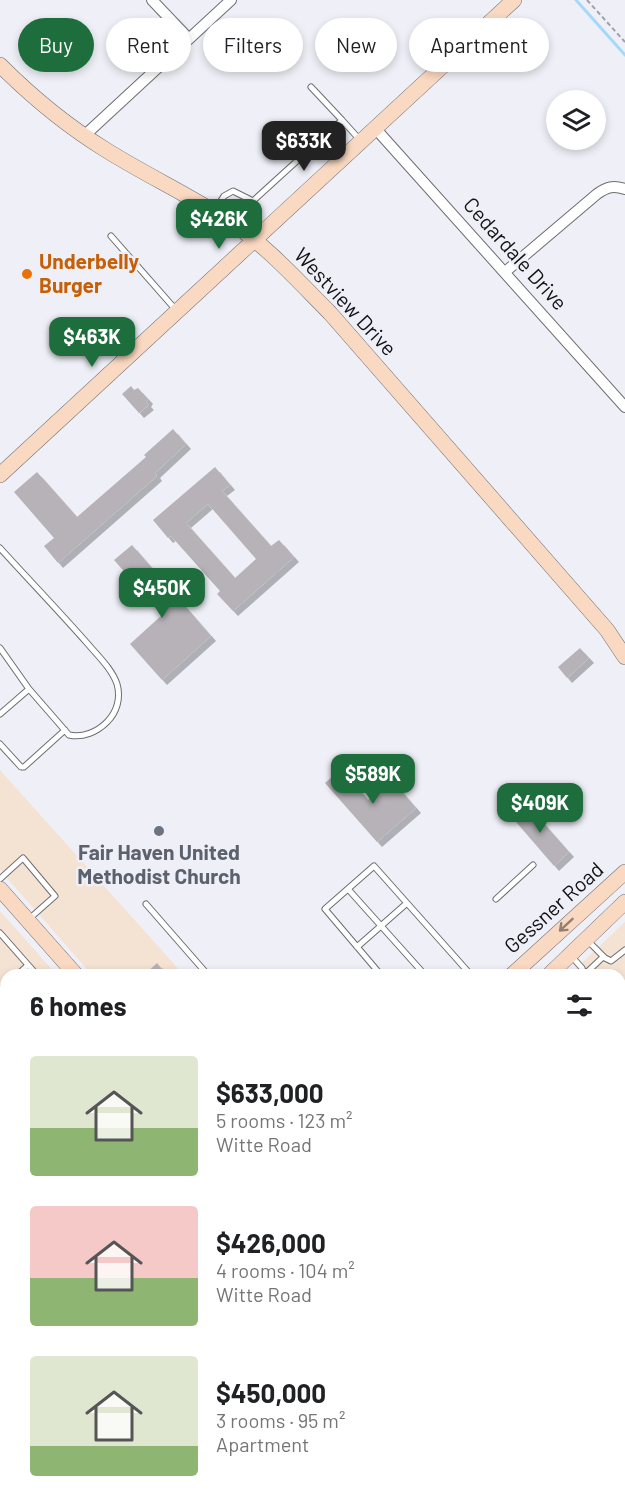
<!DOCTYPE html>
<html lang="en">
<head>
<meta charset="utf-8">
<style>
  :root { --surface:#fff; --page:#f6f6f6; --text:#202124; --muted:#757577; --accent:#1d6d3d }
  body { margin:0; font-family:Barlow,sans-serif; background:var(--page); color:var(--text); height:100vh; display:flex; flex-direction:column; font-size:22px; white-space:nowrap }
  * { box-sizing:border-box; margin:0 }
  p { font-size:20px; color:var(--muted) }
  .icon { flex:none; width:33px; height:33px; fill:none; stroke:currentColor; stroke-width:2; stroke-linecap:round; stroke-linejoin:round }
  .map { position:relative; flex:1; overflow:hidden }
  .drawer { position:absolute; left:0px; top:969px; width:626px; height:534px; display:flex; flex-direction:column; background:var(--surface); border-radius:18px 18px 0 0; box-shadow:0 3px 9px #0003 }
  .drawer>* { flex:none }
  .hud { position:absolute; left:18px; top:18px; width:590px; height:54px; display:flex; gap:12px }
  .fabs { position:absolute; left:546px; top:90px; display:grid; gap:12px }
  .fabs a { display:grid; place-items:center; width:60px; height:60px; border-radius:50%; background:var(--surface); box-shadow:0 3px 9px #0003; font-size:30px }
  .price { position:absolute; translate:-50% -51px; padding:0 14px; border-radius:12px; background:var(--accent); color:#fff; font-size:20px; line-height:39px; filter:drop-shadow(0 2px 3px #0008) }
  .price::after { content:''; position:absolute; left:50%; top:36px; width:18px; height:14px; margin-left:-9px; background:inherit; clip-path:polygon(0 0,100% 0,50% 100%) }
  .price.on { background:#222; color:#fff }
  ul { padding:0; list-style:none }
  li { display:flex; align-items:center; gap:18px; height:150px; padding:0 30px }
  li span { display:grid; place-items:center; flex:none; width:168px; height:120px; border-radius:6px; color:#555 }
  li>.icon { margin-inline-start:auto }
  span .icon { width:72px; height:72px; fill:#fffc; stroke-width:1 }
  li b { font-size:26px }
  h2 { display:flex; justify-content:space-between; align-items:center; height:72px; padding:0 30px; font-size:26px }
  .chip { padding:0 21px; border-radius:27px; background:var(--surface); box-shadow:0 3px 9px #0003; font-size:21px; line-height:54px }
  .chip.on { background:var(--accent); color:#fff }
  .map>svg:first-child { display:block }
  .commercial { fill:#f4e3d2 }
  .lines { fill:none; stroke-linecap:round; stroke-linejoin:round }
  .stream { stroke:#a5d9f9; stroke-width:3 }
  .building { fill:#b6b2b8; fill-rule:evenodd; filter:url(#shadow) }
  .lane-casing { stroke:#6d6d73; stroke-width:7 }
  .street-casing { stroke:#6d6d73; stroke-width:12 }
  .secondary-casing { stroke:#6d6d73; stroke-width:16 }
  .path { stroke:#a0a1a7; stroke-width:2; stroke-dasharray:4.5 3; stroke-linecap:butt }
  .lane { stroke:#fff; stroke-width:5 }
  .street { stroke:#fff; stroke-width:10 }
  .secondary { stroke:#fad9c2; stroke-width:15 }
  .oneway { stroke:#928075 }
  .food-dot { fill:#e8710a; stroke:#eff0f7; stroke-width:2 }
  .worship-dot { fill:#6b7280; stroke:#eff0f7; stroke-width:2 }
  .labels { text-anchor:middle; stroke-width:5; stroke-linejoin:round; paint-order:stroke }
  .street-label { font-size:21px; fill:#131316; stroke:#eff0f7 }
  .food-label { font-size:21px; font-weight:bold; fill:#c56008; stroke:#eff0f7; text-anchor:start }
  .worship-label { font-size:21px; font-weight:bold; fill:#5b616d; stroke:#eff0f7 }
</style>
</head>
<body>
<div class="map">
<svg width="625" height="1503" viewBox="0 0 625 1503">
  <defs>
    <filter id="shadow"><feDropShadow dx="5" dy="5" stdDeviation="0" flood-color="#0004"/></filter>
  </defs>
  <rect width="100%" height="100%" fill="#eff0f7"/>
  <!-- commercial -->
  <path class="commercial" d="M0 770 184 975H92L0 870Z
    M0 911 57 975H6V1272L0 1266Z
    M625 922V1092L620 1097V975H569Z
    M6 1345V1435L0 1441V1350Z
    M620 1472 625 1478V1503H562L556 1497H620Z
    M6 1497H123L117 1503H0Z
    M433 1497H524L529 1503H439Z"/>
  <g class="lines">
    <!-- stream -->
    <path class="stream" d="M576 0 625 55"/>
  </g>
  <!-- building -->
  <path class="building" d="M131 386 134 390 138 388 148 399 146 402 149 405 139 413 122 394Z
    M173 429 186 444 155 473 157 476 58 563 44 546 54 538 14 492 37 472 77 517 146 457 144 455Z
    M215 467 230 485 222 491 271 546 279 540 294 557 233 611 217 594 220 591 171 536 168 538 153 520ZM208 504 256 559 235 578 186 523Z
    M132 545 211 636 162 680 130 644 162 615 114 560Z
    M580 648 589 658 567 678 558 667Z
    M341 769 368 800 392 780 416 808 377 842 325 783Z
    M525 802 569 852 554 866 510 815Z
    M157 963 167 975H144Z"/>
  <g class="lines">
    <!-- lane casing -->
    <g class="lane-casing">
      <path id="lane" d="M492 22 518 51 529 53 535 51
        M311 87 342 120
        M215 210 224 196 233 191 253 201 342 120 360 140
        M111 236 176 310
        M0 548C29 580 59 611 87 643 98 656 112 669 117 684 121 698 117 712 107 722 97 732 83 738 69 735L29 689 0 714
        M0 648 29 689
        M0 744 21 767H24L65 730
        M0 879 23 858 55 896 29 919
        M348 889 425 975
        M496 899 533 865
        M146 904 208 975
        M0 933 37 975
        M587 940 605 958 611 961 625 950
        M357 947 407 903
        M572 957 582 968 584 975
        M17 975 28 965
        M381 975 325 909 374 866 471 975
        M584 975 603 957
        M0 990 6 985
        M0 1010 6 1016
        M620 1054 625 1053
        M0 1183 6 1189
        M0 1414 6 1409
        M67 1497 72 1503
        M99 1503 105 1497
        M474 1503 481 1497"/>
    </g>
    <!-- street casing -->
    <g class="street-casing">
      <path id="street" d="M152 0 189 39
        M375 128 625 407
        M84 136 231 0
        M505 272 597 194C607 187 613 185 625 189
        M0 1243 6 1238
        M0 1421 6 1427
        M336 1497 342 1503
        M227 1503 233 1497"/>
    </g>
    <!-- secondary casing -->
    <g class="secondary-casing">
      <path id="secondary" d="M0 65C32 97 67 126 106 150 146 175 189 195 229 221 267 246 298 281 330 313L607 630 625 657
        M0 475 514 0
        M0 889 76 975
        M512 975 625 872
        M549 975 625 902
        M0 1454 6 1448
        M0 1487 6 1482
        M543 1497 549 1503"/>
    </g>
    <!-- path -->
    <path class="path" d="M587 0 625 42"/>
    <!-- lane -->
    <use href="#lane" class="lane"/>
    <!-- street -->
    <use href="#street" class="street"/>
    <!-- secondary -->
    <use href="#secondary" class="secondary"/>
  </g>
  <!-- one-way arrows -->
  <defs><path id="oneway-shaft" d="M-6 0H5M1.5-3L5.5 0L1.5 3" fill="none" stroke-width="1.6" stroke-linecap="round" stroke-linejoin="round" transform="scale(1.5)"/></defs>
  <use class="oneway" href="#oneway-shaft" transform="translate(566 925) rotate(137)"/>
  <!-- markers -->
  <circle class="food-dot" cx="27" cy="274" r="6"/>
  <circle class="worship-dot" cx="159" cy="831" r="6"/>
  <g class="labels">
    <!-- street labels -->
    <g class="street-label">
      <text transform="translate(515 254) rotate(48)" y="7">Cedardale Drive</text>
      <text transform="translate(345 302) rotate(47)" y="7">Westview Drive</text>
      <text transform="translate(554 908) rotate(-42)" y="7">Gessner Road</text>
    </g>
    <!-- food labels -->
    <g class="food-label">
      <text x="39" y="269">Underbelly<tspan x="39" dy="24">Burger</tspan></text>
    </g>
    <!-- worship labels -->
    <g class="worship-label">
      <text x="159" y="860">Fair Haven United<tspan x="159" dy="24">Methodist Church</tspan></text>
    </g>
  </g>
</svg>
<div class="fabs">
<a><svg class="icon" aria-label="layers" viewBox="0 0 24 24"><path d="M12 4l9 5-9 5-9-5zM3 14l9 5 9-5"/></svg></a>
</div>
<b class="price on" style="left:304px;top:172px">$633K</b>
<b class="price" style="left:219px;top:250px">$426K</b>
<b class="price" style="left:92px;top:368px">$463K</b>
<b class="price" style="left:162px;top:619px">$450K</b>
<b class="price" style="left:373px;top:805px">$589K</b>
<b class="price" style="left:540px;top:834px">$409K</b>
<div class="hud">
<a class="chip on">Buy</a>
<a class="chip">Rent</a>
<a class="chip">Filters</a>
<a class="chip">New</a>
<a class="chip">Apartment</a>
</div>
<section class="drawer">
<h2>6 homes<svg class="icon" aria-label="filters" viewBox="0 0 24 24"><path d="M4 7h16M4 17h16"/><circle cx="9" cy="7" r="2"/><circle cx="15" cy="17" r="2"/></svg></h2>
<ul>
<li><span style="background:linear-gradient(#dfe7d0 60%,#8fb573 0)"><svg class="icon" aria-label="home" viewBox="0 0 24 24"><path d="M3 11l9-7 9 7M6 9v11h12V9"/></svg></span><div><b>$633,000</b><p>5 rooms · 123 m²</p><p>Witte Road</p></div></li>
<li><span style="background:linear-gradient(#f6c9c9 60%,#8fb573 0)"><svg class="icon" aria-label="home" viewBox="0 0 24 24"><path d="M3 11l9-7 9 7M6 9v11h12V9"/></svg></span><div><b>$426,000</b><p>4 rooms · 104 m²</p><p>Witte Road</p></div></li>
<li><span style="background:linear-gradient(#dfe7d0 75%,#8fb573 0)"><svg class="icon" aria-label="home" viewBox="0 0 24 24"><path d="M3 11l9-7 9 7M6 9v11h12V9"/></svg></span><div><b>$450,000</b><p>3 rooms · 95 m²</p><p>Apartment</p></div></li>
</ul>
</section>
</div>
</body>
</html>
